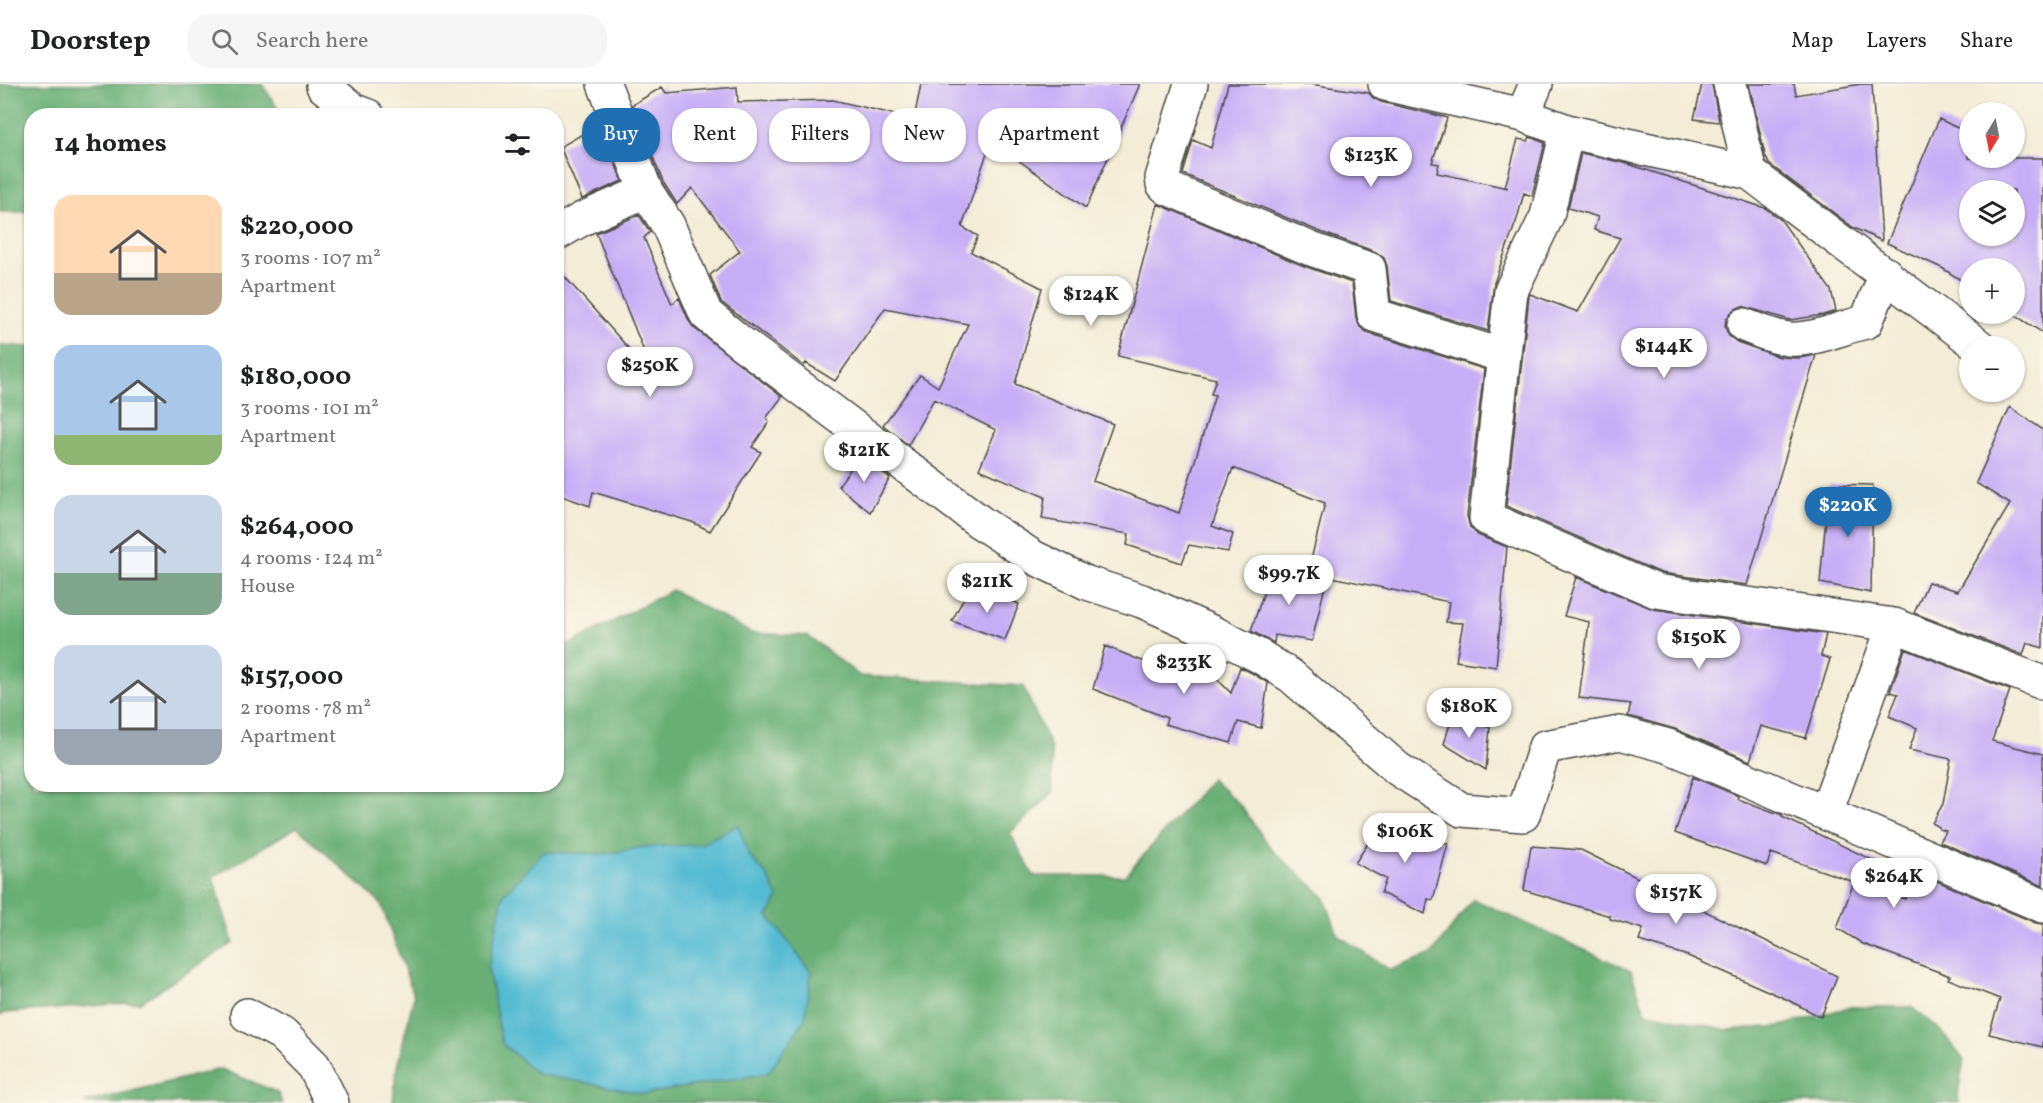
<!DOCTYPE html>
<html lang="en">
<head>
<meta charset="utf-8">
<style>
  :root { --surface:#fff; --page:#f6f6f6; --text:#202124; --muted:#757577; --line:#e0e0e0; --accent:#1f6fb2 }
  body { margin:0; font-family:Vollkorn,serif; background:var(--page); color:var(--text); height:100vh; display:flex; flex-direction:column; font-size:22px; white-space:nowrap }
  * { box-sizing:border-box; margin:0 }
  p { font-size:20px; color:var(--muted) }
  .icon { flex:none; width:33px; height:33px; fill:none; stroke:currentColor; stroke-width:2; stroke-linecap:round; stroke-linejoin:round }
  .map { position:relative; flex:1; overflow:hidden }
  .details { position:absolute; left:24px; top:24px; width:540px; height:684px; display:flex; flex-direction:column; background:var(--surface); border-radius:24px; box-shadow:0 2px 4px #0004 }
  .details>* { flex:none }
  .guide { position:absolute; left:582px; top:24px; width:570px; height:54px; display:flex; gap:12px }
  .needle { width:39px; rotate:190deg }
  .controls { position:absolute; left:1959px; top:18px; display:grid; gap:12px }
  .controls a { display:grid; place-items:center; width:66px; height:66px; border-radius:50%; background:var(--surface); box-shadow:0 2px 4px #0004; font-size:30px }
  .price { position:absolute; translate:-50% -51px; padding:0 14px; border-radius:21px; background:#fff; color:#222; font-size:20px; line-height:39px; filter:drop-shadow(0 2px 3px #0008) }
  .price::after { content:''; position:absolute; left:50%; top:36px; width:18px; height:14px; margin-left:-9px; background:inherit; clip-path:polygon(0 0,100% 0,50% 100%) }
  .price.on { background:var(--accent); color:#fff }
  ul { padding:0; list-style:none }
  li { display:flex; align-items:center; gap:18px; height:150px; padding:0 30px }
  li span { display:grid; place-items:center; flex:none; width:168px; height:120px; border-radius:18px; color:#555 }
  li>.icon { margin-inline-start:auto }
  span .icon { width:72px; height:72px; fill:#fffc; stroke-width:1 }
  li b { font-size:26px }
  h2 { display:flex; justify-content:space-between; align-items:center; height:72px; padding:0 30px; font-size:26px }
  .pill { padding:0 21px; border-radius:24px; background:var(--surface); box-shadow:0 2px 4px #0004; font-size:21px; line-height:54px }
  .pill.on { background:var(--accent); color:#fff }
  header { display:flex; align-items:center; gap:36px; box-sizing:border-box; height:84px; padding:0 30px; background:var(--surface); border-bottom:2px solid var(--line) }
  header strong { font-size:28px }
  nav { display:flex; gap:33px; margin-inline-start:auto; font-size:21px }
  .search { width:420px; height:54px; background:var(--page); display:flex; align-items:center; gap:15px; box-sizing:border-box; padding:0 21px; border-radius:24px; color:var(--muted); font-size:22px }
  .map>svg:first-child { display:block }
  .forest { fill:#67ae74; stroke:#496c50; stroke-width:1.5 }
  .water { fill:#54bbd2; stroke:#40737e; stroke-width:1.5 }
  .building { fill:#c6aef6; fill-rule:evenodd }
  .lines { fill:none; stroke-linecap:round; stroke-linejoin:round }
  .minor-casing { stroke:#494845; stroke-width:36 }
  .minor { stroke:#fff; stroke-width:33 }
</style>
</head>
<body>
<header>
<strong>Doorstep</strong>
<div class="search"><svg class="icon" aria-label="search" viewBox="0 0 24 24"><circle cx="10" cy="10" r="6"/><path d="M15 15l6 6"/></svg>Search here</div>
<nav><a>Map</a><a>Layers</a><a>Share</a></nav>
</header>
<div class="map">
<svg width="2043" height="1019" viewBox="0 0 2043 1019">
  <rect width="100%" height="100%" fill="#fbf7ec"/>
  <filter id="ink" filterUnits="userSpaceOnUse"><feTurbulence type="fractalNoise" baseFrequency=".0167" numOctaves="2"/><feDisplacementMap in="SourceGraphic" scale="12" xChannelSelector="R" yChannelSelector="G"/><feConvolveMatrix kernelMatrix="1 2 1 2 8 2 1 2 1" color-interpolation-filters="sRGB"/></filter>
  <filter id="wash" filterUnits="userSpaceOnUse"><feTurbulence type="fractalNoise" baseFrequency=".008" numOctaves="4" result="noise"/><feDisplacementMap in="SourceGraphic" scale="24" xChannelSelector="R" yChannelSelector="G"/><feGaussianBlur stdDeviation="1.35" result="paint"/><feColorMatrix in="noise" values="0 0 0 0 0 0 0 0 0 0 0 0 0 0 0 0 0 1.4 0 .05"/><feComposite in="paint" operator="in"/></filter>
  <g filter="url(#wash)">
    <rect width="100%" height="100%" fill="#f3ecd6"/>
    <!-- forest -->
    <path class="forest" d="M0 0H262L282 31 32 32 31 128H0Z
      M0 261 31 263 32 700H556L557 567 672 506 751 549 808 552 860 592 1023 602 1051 664 1053 709 1010 749 1034 792H1125L1211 695 1240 721 1272 766 1324 812 1338 851 1390 886 1432 870 1473 815 1631 887 1645 928 1728 946 1781 942 1850 923H1911L1938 944 1964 976 1958 1010 1959 1019H393L396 987 414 912 381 820 297 743 213 793 233 859 141 918 5 929 0 932Z
      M221 985 277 1008 282 1019H84Z"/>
    <!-- water -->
    <path class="water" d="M738 741 750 773 767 791 778 814 768 832 811 888 805 935 768 989 646 1010 537 990 502 959 488 884 503 811 544 768 605 770 643 763 699 761Z"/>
    <g id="blocks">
      <!-- building -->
      <path class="building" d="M921 0H1140L1086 124 991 57 962 143 978 152 971 168 1042 204 1015 300 1113 340 1093 397 1179 429 1215 311 1211 310 1216 295 1118 272 1158 120 1304 182 1352 199 1356 234 1360 243 1368 249 1484 285 1467 432 1470 443 1478 451 1507 463 1496 583 1456 577 1463 539 1446 538 1449 518 1308 488 1325 419 1233 384 1212 442 1233 450 1228 468 1189 461 1182 479 1127 461 1129 450 1042 435 1045 413 979 385 996 346 934 315 908 361 883 341 920 291 938 303 968 240 885 224 835 297 806 279 804 282 721 218 710 191 740 167 692 104 677 120 663 98 632 21 662 3 666 9 737 3 738 18 833 16 914 35Z
        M1228 0H1310L1369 9 1373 14 1381 18 1444 33 1447 34 1432 79 1439 80 1437 89 1508 104 1505 103 1518 55 1528 57 1530 53 1545 59 1532 112 1524 109 1517 135 1494 199 1488 247 1391 217 1387 182 1384 174 1376 168 1318 147 1183 90 1193 56 1211 64Z
        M1702 0H1712L1719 38 1694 35Z
        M1749 0H1794L1796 11 1861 0H1872L1882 157 1854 144 1769 80 1765 71Z
        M1939 35 1970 50 1968 74H2043V249L2013 230H2014V184H1970V202L1942 184 1887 159ZM1970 106H2014V152H1970Z
        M600 40 622 97 582 115 560 63Z
        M1581 69 1628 80 1765 124 1781 136 1831 206 1836 227 1823 231 1790 236 1742 222 1733 226 1726 235 1725 243 1729 252 1737 258 1780 273 1799 274 1816 271 1747 501 1661 489 1506 422 1529 212 1530 210 1578 228 1620 154 1594 146 1598 133 1568 124Z
        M639 131 650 148 644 154 672 220 679 214 689 237 694 244 782 313 767 333 769 338 752 363 761 368 710 447 692 438 593 408 590 422 556 410V183L655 294 596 149Z
        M2010 323 2043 346V564L2027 559 2023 571 1914 529 1928 498 1958 507 2010 420 1976 399Z
        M860 372 890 394 870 428 838 402Z
        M1829 400 1873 401 1871 509 1820 499Z
        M1272 483 1326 498 1312 557 1275 551 1274 559 1251 547Z
        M1576 493 1653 525 1826 550 1821 572 1830 575 1806 654 1761 642 1750 677 1675 645 1628 632 1631 620 1579 614 1589 538 1564 532Z
        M968 506 982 510 987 508 1019 520 1005 556 952 537Z
        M1105 562 1182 593 1184 583 1214 592 1231 609 1240 583 1252 589 1268 599 1261 644 1238 638 1231 659 1165 640 1167 634 1093 605Z
        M1905 565 2010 606 1992 657 2043 670V802L1940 758 1946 747 1939 745V743L1932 739 1943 720 1951 675 1909 666 1917 644 1889 632 1898 610 1890 608Z
        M1454 626 1490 644 1486 686 1444 660Z
        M1693 693 1738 712V715L1782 731V733L1881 780 1871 802 1905 815 1920 790 2036 839 2043 840V963L1989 950 2000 915 1948 895 1950 892 1863 860 1837 844 1854 798 1771 769 1767 782 1675 749Z
        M1384 735 1448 760 1433 816 1428 815 1425 830 1381 809 1386 795 1355 779Z
        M1531 762 1581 766 1837 892 1821 933 1786 915 1688 872 1639 857 1643 845 1610 835V832L1524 806Z"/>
    </g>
  </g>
  <g filter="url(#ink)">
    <use href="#blocks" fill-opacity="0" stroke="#494845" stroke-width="1.5"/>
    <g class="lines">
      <!-- minor casing -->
      <g class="minor-casing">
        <path id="minor" d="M604 0 646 107 668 141 706 230 740 258 980 438 1033 473 1087 499 1142 517 1216 550 1261 573 1291 592 1398 685 1462 726 1523 731 1545 663 1620 649 1668 662 2043 822
          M1191 0 1162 94 1163 100 1167 104 1311 165 1369 185 1374 231 1503 272
          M1385 0 1523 31
          M1536 0 1523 31 1567 47 1750 89 1730 0
          M323 2 355 27 368 32
          M1567 47 1547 132 1511 207 1486 434 1656 507 1894 541 2043 599
          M1750 89 1979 262
          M556 150 582 135 646 107
          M1744 241C1759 247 1772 253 1789 255 1814 257 1842 243 1866 238L1886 190
          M1826 728 1894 541
          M247 931 282 950 314 982 332 1019"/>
      </g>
      <!-- minor -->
      <use href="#minor" class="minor"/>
    </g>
  </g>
</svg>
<div class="controls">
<a><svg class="needle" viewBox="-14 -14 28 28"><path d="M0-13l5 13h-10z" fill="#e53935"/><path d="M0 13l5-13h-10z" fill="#757577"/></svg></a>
<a><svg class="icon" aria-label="layers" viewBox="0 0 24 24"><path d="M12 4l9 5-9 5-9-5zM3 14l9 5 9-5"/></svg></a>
<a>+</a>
<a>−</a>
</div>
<b class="price" style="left:1371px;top:104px">$123K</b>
<b class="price" style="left:1091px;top:243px">$124K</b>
<b class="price" style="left:1664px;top:295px">$144K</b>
<b class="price" style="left:650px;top:314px">$250K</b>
<b class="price" style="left:864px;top:399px">$121K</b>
<b class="price on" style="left:1848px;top:454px">$220K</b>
<b class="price" style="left:1289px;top:522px">$99.7K</b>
<b class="price" style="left:987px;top:530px">$211K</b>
<b class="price" style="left:1699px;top:586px">$150K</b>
<b class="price" style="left:1184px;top:611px">$233K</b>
<b class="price" style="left:1469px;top:655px">$180K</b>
<b class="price" style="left:1405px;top:780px">$106K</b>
<b class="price" style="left:1894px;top:825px">$264K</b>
<b class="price" style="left:1676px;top:841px">$157K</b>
<div class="guide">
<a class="pill on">Buy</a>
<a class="pill">Rent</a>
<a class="pill">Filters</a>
<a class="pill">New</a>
<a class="pill">Apartment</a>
</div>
<section class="details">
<h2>14 homes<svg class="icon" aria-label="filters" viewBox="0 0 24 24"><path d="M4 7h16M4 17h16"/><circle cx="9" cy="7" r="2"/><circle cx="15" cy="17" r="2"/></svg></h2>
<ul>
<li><span style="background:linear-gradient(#ffd9b3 65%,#b9a48a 0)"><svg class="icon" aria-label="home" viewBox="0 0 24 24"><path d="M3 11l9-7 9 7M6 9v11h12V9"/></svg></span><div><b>$220,000</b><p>3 rooms · 107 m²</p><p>Apartment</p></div></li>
<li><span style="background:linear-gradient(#a9c7e8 75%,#8fb573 0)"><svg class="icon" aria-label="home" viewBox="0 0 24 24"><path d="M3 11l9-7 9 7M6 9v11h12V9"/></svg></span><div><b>$180,000</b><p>3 rooms · 101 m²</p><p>Apartment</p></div></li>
<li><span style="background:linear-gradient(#c9d6e8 65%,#7fa58c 0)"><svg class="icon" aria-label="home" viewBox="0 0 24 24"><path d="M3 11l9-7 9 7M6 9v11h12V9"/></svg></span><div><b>$264,000</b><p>4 rooms · 124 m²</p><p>House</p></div></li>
<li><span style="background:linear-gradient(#c9d6e8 70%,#9aa5b1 0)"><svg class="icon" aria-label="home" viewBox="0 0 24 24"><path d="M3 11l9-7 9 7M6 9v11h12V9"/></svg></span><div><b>$157,000</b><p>2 rooms · 78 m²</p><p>Apartment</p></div></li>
</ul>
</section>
</div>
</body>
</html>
